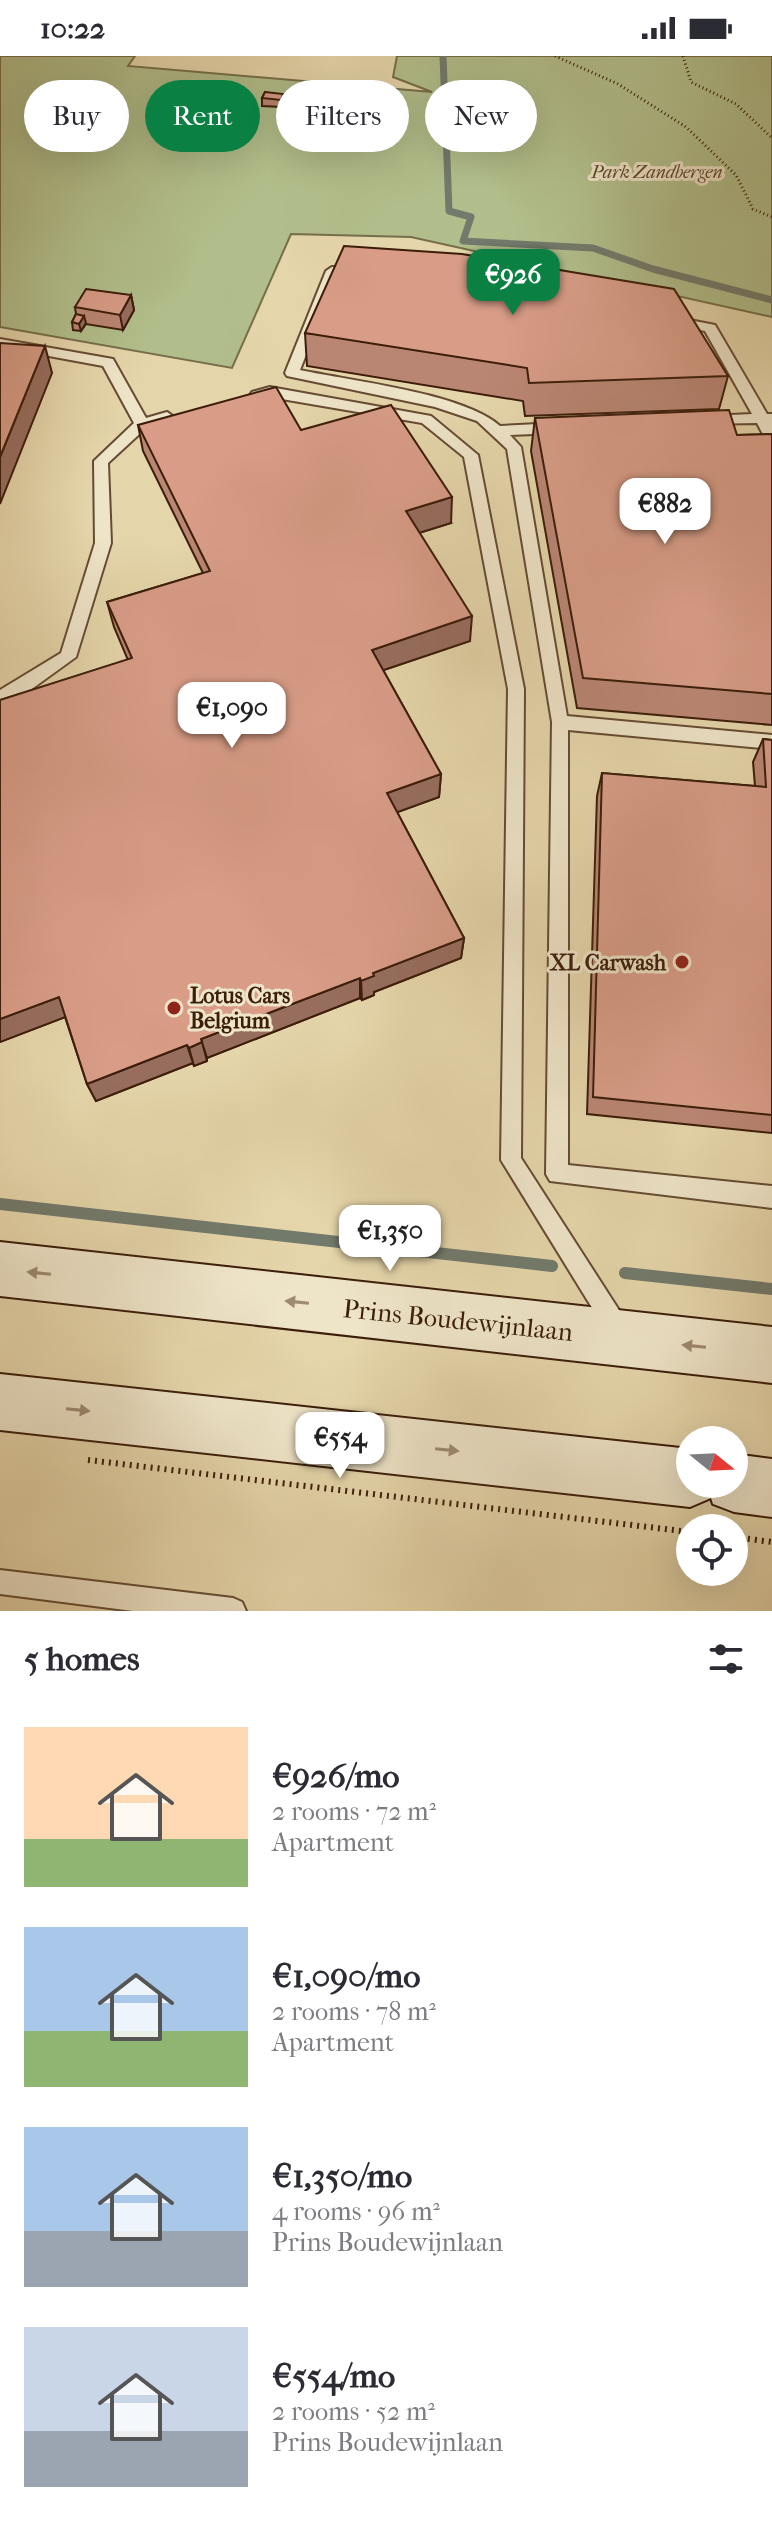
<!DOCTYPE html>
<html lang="en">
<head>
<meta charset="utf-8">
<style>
  :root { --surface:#fff; --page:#f2f2f3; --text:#2b2b33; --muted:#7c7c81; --accent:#0b8043 }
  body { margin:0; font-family:"IM FELL French Canon",serif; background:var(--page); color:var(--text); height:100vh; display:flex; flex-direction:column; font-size:30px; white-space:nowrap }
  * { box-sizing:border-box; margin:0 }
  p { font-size:26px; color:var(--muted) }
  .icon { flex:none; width:44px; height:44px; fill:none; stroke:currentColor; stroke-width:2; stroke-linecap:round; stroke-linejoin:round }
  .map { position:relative; height:1555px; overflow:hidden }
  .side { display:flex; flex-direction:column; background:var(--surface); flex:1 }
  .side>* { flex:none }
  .guide { position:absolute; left:24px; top:24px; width:724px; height:72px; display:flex; gap:16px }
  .needle { width:52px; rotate:108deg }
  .controls { position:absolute; left:676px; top:1370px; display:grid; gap:16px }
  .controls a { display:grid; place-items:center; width:72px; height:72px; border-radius:50%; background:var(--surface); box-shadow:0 8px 32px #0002; font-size:40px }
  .price { position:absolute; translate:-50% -68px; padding:0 18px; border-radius:16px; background:#fff; color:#222; font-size:26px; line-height:52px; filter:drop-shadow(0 2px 4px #0008) }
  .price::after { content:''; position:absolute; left:50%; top:48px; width:24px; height:18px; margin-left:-12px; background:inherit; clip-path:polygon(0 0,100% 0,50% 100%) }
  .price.current { background:var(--accent); color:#fff }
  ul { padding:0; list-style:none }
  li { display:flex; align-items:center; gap:24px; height:200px; padding:0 24px }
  li span { display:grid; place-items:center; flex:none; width:224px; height:160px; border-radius:0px; color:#555 }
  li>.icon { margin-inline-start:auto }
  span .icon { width:96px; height:96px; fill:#fffc; stroke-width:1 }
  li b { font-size:34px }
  h2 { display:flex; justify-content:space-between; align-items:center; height:96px; padding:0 24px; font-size:34px }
  .pill { padding:0 28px; border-radius:36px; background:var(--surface); box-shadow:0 8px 32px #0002; font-size:28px; line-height:72px }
  .pill.current { background:var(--accent); color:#fff }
  .status { display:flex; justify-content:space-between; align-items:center; height:56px; padding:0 40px; background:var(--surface); direction:ltr }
  .status svg { height:22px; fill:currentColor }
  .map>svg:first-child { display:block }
  .green { fill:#b1be8b; stroke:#766e4a; stroke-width:2 }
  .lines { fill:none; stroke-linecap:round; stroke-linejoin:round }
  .stream-far1 { stroke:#727a6b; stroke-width:7 }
  .stream { stroke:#727a6b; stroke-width:12 }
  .lane-casing { stroke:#664b32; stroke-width:4 }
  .secondary-casing { stroke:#3c1d0a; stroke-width:4 }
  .path-far1 { stroke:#3c1d0a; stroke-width:3; stroke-dasharray:1 3; stroke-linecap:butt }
  .path { stroke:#3c1d0a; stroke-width:6; stroke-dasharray:2 5; stroke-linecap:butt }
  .lane { fill:#eee4c8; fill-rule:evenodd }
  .secondary { fill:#eee4c8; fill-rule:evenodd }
  .wall { fill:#ba8674; stroke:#3c1d0a; stroke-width:2 }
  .shaded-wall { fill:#976d5e; stroke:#3c1d0a; stroke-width:2 }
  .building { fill:#d89c87; stroke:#3c1d0a; stroke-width:2 }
  .oneway { fill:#9e8a72 }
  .poi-dot { fill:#8f2418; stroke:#eee4c8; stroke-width:3 }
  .labels { text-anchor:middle; stroke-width:6; stroke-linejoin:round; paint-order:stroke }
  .far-park-label { font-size:18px; font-style:italic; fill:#59452a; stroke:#eee4c8 }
  .poi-label { font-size:22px; font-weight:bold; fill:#3c1d0a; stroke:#eee4c8; text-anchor:end }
  .near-street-label { font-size:26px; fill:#3c1d0a; stroke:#eee4c8 }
</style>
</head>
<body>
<div class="status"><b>10:22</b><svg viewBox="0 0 49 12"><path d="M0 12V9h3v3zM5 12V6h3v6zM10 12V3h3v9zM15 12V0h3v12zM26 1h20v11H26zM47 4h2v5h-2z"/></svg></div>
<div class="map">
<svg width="772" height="1555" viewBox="0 0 772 1555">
  <rect width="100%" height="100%" fill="#e5d5aa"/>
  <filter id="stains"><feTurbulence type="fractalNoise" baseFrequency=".0025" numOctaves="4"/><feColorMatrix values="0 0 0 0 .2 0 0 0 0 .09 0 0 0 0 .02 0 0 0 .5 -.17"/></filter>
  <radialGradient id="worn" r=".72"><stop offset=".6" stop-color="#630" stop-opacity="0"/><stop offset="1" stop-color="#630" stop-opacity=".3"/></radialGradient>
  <!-- green -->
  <path class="green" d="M0 0H135L128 10 432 36 393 21 397 0H772V261L411 181 291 178 232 312 0 271Z"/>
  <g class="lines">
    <!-- stream-far1 -->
    <path class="stream-far1" d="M443 0 449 155 471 161 463 185 593 192 653 213 772 244"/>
    <!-- stream -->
    <path class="stream" d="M0 1148 552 1210
      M625 1217 772 1233"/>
    <!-- lane casing -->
    <g class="lane-casing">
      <path id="lane" d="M332 211H357L363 215 357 219H337L300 314C351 325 463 337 500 370L558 367 565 372 558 377 510 379 521 391 567 660 772 679V693L568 674V1109L772 1130V1152L550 1125 546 1118 552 666 507 393 477 365 435 351 287 320 285 317 326 215Z
        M674 261 715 269 767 358H772V388L767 386 757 367 703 368V362L708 360 752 358 705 275 669 268V262Z
        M0 283 113 303 146 362 167 356 174 361 172 364 147 371 108 407 111 487 76 601 22 640 0 648V634L61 597 95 487 94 405 134 367 103 310 0 291Z
        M270 331 431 360 478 399 524 633 521 1102 626 1265 629 1273 626 1281 618 1284 610 1281 501 1104 508 633 464 401 422 367 270 341 257 344 250 339 252 336Z
        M0 1514 233 1542 242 1546 246 1555H133L0 1538Z"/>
    </g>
    <!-- secondary casing -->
    <g class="secondary-casing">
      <path id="secondary" d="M0 1186 772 1271V1327L0 1240Z
        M0 1318 690 1393V1428H734V1398L772 1403V1461L734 1456 713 1448 711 1442 690 1451 0 1374Z"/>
    </g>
    <!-- path-far1 -->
    <path class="path-far1" d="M555 0 618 28 686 71 736 119 753 153 772 161
      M683 0 691 26 736 48 772 82"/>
    <!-- path -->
    <path class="path" d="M88 1404 690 1476
      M734 1481 772 1486"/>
    <!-- lane -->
    <use href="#lane" class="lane"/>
    <!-- secondary -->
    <use href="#secondary" class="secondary"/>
  </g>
  <!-- wall -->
  <path class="wall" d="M207 31 208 38 205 44 187 43 186 35Z
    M265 36 284 45 281 51 262 50V42Z
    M131 239 134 254 123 274 86 268 81 275 73 274 72 266 76 258 75 251Z
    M305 277 728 320 719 353 525 360 523 345 307 310Z
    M535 362 737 379 772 378V669L577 652 531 395Z
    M138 369 301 374 451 467 419 477 470 585 383 614 441 718 439 741 397 756 464 882 461 902 374 936V939L362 944 360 942 207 1002V1005L194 1010 193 1007 96 1045 87 1028 65 961 0 986V644L128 604 114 571 107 546 203 517 143 395Z
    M763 683 772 684V1077L587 1058 597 740 602 717 755 730 753 706Z"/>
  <!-- shaded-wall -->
  <path class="shaded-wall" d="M207 31 208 38 205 44 204 37Z
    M131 239 134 254 123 274 120 259Z
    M84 260 86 267 81 275 79 268Z
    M45 290 52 317 0 448V401Z
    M452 441 451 467 406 481V455Z
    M472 560 470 585 372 618V594Z
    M441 718 439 741 387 760V737Z
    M464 882 461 902 374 936V939L362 944 361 925 373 917Z
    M360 922V942L207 1002 201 983Z
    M59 941 68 960 0 986V963Z
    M202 986 207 1005 194 1010 189 992Z
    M187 989 193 1007 96 1045 87 1028Z"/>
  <!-- building -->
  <path class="building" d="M189 29 207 31 204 37 186 35Z
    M265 36 283 38 281 44 262 42Z
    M344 190 462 198 674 233 728 320 529 327 527 312 305 277Z
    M86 233 131 239 120 259 75 251Z
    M76 258 84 260 79 268 72 266Z
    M0 287 45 290 0 401Z
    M276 331 301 374 391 349 452 441 406 455 472 560 372 594 441 718 387 737 464 882 373 917 374 920 361 925 360 922 201 983 202 986 189 992 187 989 87 1028 59 941 0 963V644L132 602 107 546 210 515 138 369Z
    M729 354 737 379 772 378V638L583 622 535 362Z
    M763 683 772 684V1059L593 1041 602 717 766 731Z"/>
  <!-- one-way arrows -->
  <defs><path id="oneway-solid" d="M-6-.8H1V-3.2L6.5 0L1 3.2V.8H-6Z" transform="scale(2)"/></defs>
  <g class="oneway">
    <use href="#oneway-solid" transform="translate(39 1217) rotate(-174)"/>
    <use href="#oneway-solid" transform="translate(297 1246) rotate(-174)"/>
    <use href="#oneway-solid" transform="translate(694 1290) rotate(-174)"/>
    <use href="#oneway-solid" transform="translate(78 1354) rotate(6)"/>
    <use href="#oneway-solid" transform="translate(447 1394) rotate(6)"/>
  </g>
  <!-- markers -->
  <g class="poi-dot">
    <circle cx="682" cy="906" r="8"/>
    <circle cx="174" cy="952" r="8"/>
  </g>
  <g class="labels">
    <!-- far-park labels -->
    <g class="far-park-label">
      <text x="657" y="122">Park Zandbergen</text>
    </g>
    <!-- poi labels -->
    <g class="poi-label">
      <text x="666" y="914">XL Carwash</text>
      <text x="190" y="947" text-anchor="start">Lotus Cars<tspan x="190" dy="25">Belgium</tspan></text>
    </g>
    <!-- near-street labels -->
    <g class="near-street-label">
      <text transform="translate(458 1264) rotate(6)" y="9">Prins Boudewijnlaan</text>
    </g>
  </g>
  <rect width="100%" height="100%" filter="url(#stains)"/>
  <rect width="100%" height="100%" fill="url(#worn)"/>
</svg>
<div class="controls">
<a><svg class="needle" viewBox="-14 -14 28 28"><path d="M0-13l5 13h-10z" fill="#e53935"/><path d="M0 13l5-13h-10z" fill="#7c7c81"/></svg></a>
<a><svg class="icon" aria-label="locate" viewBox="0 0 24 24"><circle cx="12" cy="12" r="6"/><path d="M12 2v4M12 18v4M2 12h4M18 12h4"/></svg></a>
</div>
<b class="price current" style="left:513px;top:261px">€926</b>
<b class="price" style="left:665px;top:490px">€882</b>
<b class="price" style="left:232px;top:694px">€1,090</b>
<b class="price" style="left:390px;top:1217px">€1,350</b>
<b class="price" style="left:340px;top:1424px">€554</b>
<div class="guide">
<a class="pill">Buy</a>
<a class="pill current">Rent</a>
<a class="pill">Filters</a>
<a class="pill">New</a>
</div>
</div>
<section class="side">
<h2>5 homes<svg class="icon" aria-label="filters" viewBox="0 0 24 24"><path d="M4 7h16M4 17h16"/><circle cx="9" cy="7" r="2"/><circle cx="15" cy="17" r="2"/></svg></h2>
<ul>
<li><span style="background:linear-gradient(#ffd9b3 70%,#8fb573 0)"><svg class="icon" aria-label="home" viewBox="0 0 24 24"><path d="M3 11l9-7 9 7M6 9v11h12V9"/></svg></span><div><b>€926/mo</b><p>2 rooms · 72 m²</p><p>Apartment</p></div></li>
<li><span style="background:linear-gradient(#a9c7e8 65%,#8fb573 0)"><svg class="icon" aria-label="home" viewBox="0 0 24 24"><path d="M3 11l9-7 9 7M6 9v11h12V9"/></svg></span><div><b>€1,090/mo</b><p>2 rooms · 78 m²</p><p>Apartment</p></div></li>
<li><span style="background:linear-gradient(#a9c7e8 65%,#9aa5b1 0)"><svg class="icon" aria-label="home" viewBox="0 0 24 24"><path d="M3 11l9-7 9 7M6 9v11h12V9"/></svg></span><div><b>€1,350/mo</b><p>4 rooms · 96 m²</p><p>Prins Boudewijnlaan</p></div></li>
<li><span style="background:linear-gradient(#c9d6e8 65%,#9aa5b1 0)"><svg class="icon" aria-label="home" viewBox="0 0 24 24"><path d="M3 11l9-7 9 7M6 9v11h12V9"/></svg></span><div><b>€554/mo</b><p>2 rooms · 52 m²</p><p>Prins Boudewijnlaan</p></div></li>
</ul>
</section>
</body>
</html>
